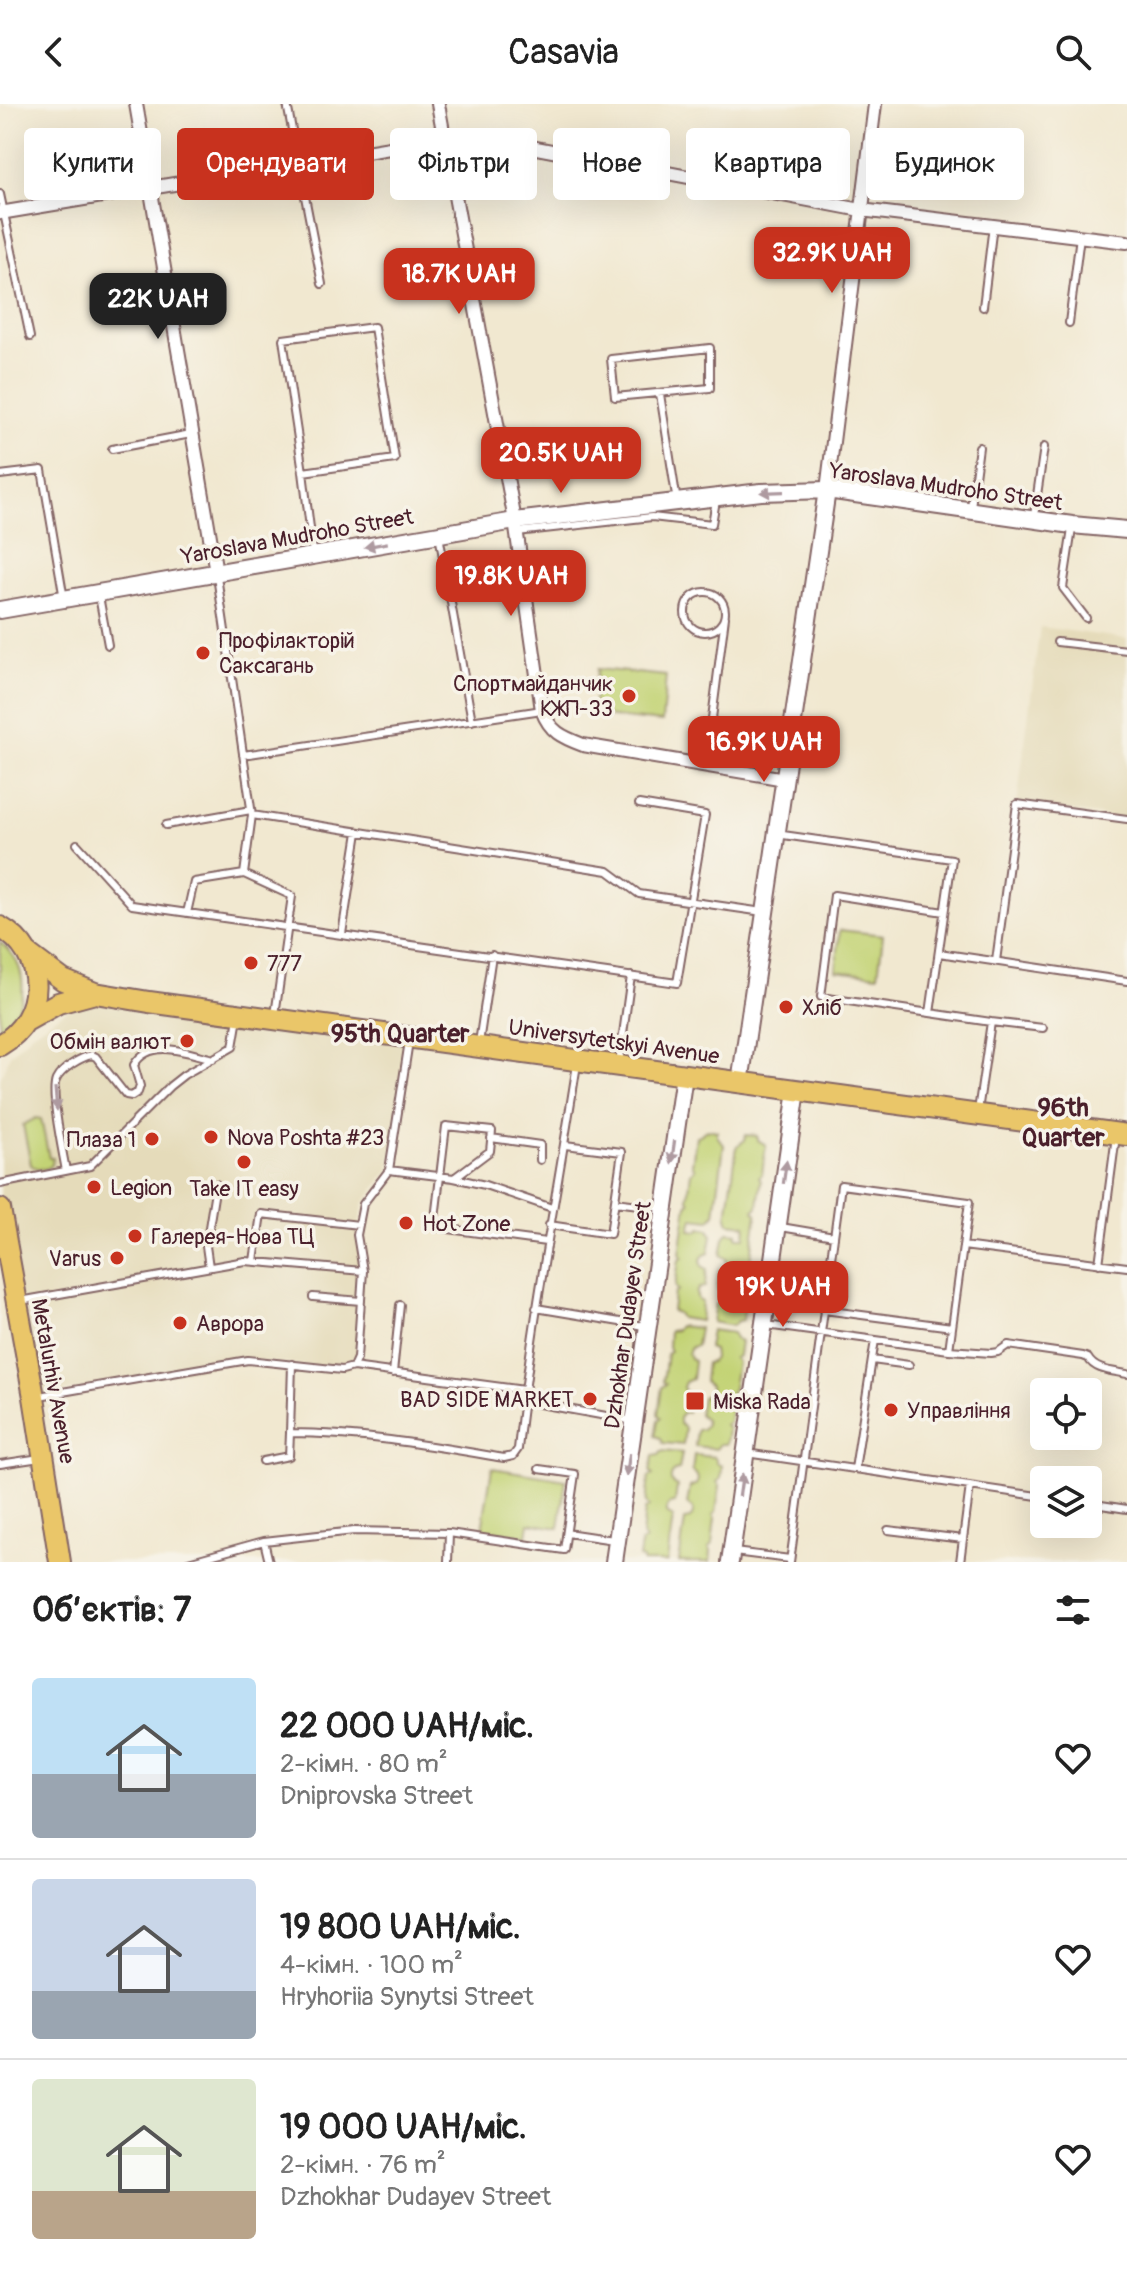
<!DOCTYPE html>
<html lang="uk">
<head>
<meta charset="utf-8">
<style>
  :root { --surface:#fff; --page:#f2f2f2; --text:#222; --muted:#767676; --line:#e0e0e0; --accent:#c8321e }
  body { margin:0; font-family:Pangolin,sans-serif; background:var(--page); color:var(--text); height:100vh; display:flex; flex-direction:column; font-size:30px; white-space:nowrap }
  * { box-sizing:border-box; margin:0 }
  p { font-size:26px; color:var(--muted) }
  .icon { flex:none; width:44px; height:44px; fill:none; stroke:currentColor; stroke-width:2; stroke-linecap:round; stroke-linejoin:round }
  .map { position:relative; height:1458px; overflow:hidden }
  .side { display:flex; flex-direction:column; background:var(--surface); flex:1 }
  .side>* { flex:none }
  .hud { position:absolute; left:24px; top:24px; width:1080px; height:72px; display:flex; gap:16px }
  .controls { position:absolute; left:1030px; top:1274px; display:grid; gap:16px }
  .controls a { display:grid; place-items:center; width:72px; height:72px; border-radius:8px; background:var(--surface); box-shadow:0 8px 32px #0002; font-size:40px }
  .price { position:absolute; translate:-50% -68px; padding:0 18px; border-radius:16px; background:var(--accent); color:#fff; font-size:26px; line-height:52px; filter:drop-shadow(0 2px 4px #0008) }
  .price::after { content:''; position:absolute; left:50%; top:48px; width:24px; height:18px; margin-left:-12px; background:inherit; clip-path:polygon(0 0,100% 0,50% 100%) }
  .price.selected { background:#222; color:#fff }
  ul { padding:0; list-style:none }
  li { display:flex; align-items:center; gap:24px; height:200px; padding:0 32px }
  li+li { border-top:2px solid var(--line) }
  li span { display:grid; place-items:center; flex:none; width:224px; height:160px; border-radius:8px; color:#555 }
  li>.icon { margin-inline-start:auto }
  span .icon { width:96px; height:96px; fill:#fffc; stroke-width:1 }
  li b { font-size:34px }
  h2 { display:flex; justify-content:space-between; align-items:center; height:96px; padding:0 32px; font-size:34px }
  .tag { padding:0 28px; border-radius:8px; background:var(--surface); box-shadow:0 8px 32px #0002; font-size:28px; line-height:72px }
  .tag.selected { background:var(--accent); color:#fff }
  header { display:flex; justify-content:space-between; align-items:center; height:104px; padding:0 32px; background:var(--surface); font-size:36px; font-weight:600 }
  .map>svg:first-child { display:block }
  .built { fill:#e5dbba }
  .green { fill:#c3d375; stroke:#867950; stroke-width:2 }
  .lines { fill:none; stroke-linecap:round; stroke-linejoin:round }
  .service-casing { stroke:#846565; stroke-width:10 }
  .minor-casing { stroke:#846565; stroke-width:16 }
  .tertiary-casing { stroke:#846565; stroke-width:20 }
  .primary-casing { stroke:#846565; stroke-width:24 }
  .service { stroke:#fff; stroke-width:6 }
  .minor { stroke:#fff; stroke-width:12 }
  .tertiary { stroke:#fff; stroke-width:16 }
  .primary { stroke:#eac669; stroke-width:20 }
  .oneway { fill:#ae9aa0 }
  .poi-dot { fill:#c8321e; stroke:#f7f3e8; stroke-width:3 }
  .labels { text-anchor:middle; stroke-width:7; stroke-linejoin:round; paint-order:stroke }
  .street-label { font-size:22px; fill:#4a1f2b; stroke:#f7f3e8 }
  .poi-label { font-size:22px; fill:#4a1f2b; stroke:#f7f3e8; text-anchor:start }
  .quarter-label { font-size:26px; font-weight:bold; fill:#4a1f2b; stroke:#f7f3e8 }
</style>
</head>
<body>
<header><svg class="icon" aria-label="back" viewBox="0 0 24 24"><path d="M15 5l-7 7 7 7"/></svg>Casavia<svg class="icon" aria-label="search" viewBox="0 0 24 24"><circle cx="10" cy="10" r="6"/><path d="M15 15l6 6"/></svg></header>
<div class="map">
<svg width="1127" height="1458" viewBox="0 0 1127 1458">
  <rect width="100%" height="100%" fill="#f7f3e8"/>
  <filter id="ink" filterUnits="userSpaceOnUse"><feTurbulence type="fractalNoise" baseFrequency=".0125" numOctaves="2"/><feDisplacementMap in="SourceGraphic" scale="16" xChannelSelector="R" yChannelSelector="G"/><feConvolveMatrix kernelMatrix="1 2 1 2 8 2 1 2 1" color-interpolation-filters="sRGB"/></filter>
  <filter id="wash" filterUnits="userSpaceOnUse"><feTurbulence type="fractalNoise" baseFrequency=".006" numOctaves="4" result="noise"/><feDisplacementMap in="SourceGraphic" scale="32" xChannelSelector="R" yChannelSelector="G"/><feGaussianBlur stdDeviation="1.8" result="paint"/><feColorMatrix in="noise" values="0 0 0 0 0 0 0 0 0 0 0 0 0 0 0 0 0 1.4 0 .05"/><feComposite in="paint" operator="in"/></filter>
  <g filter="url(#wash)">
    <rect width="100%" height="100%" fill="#f1e8d0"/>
    <!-- built -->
    <path class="built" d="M1040 523 1127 535V715L1017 700Z
      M98 896 409 933 389 1066 363 1100 357 1131 363 1167 357 1254 348 1265 248 1256 34 1293 0 1105V975L10 951 32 929 65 907Z"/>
    <!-- green -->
    <path class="green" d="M597 565 666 572 662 618 593 611Z
      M840 826 883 831 878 871 836 866Z
      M0 838C30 862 30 903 0 927Z
      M36 1014 41 1015 49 1054H53C52 1067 40 1067 31 1061L23 1021Z
      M707 1025 717 1027V1032L724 1041 715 1110 710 1116 693 1114 690 1126 699 1127 700 1124 709 1125 712 1131 709 1149 704 1151 701 1155 702 1162 707 1165 705 1183 699 1184 696 1189 698 1196 702 1198 700 1217 680 1214 677 1209 672 1207 674 1190 678 1187 675 1183 679 1156 683 1154 680 1150 687 1101 690 1098 688 1095 691 1068 695 1065 692 1061 696 1032 700 1031Z
      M746 1031 757 1032 758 1036 766 1041 762 1070 759 1073 761 1076 758 1103 754 1106 757 1110 750 1159 747 1161 749 1165 746 1192 742 1195 745 1198 743 1216 737 1217 733 1222 712 1218 715 1200 719 1199 723 1194 722 1189 717 1185 719 1166 724 1165 727 1161V1155L721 1151 724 1134 728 1128 737 1129V1133H745L746 1121 729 1119 727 1113 737 1042 745 1036Z
      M679 1222 699 1224 696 1242 691 1243 688 1250 690 1255 694 1257 692 1275 685 1278 683 1283 685 1288 690 1291 687 1308 682 1309 679 1314V1319L685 1324 683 1341 663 1339 661 1334 655 1332 658 1316 661 1314 658 1310 662 1283 666 1280 663 1277 667 1250 670 1247 668 1243 669 1227 676 1226Z
      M711 1226 732 1229 735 1235 740 1237 738 1252 734 1254 737 1258 733 1285 730 1288 732 1292 729 1318 725 1321 728 1325 726 1340H720L716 1345 695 1342 697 1326 702 1325 706 1320 705 1315 699 1310 702 1293 707 1291 710 1287V1282L704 1277 706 1259 711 1258 714 1254 713 1246 708 1244Z
      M662 1347 682 1349 679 1366 674 1367 671 1372V1377L677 1382 675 1399 670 1400 667 1404V1409L673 1414 667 1458H643V1455L639 1454 641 1439 645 1436 642 1432 645 1406 649 1403 646 1399 649 1373 653 1371 650 1367 653 1352 659 1351Z
      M694 1351 715 1353 717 1359 722 1362 721 1375 717 1378 720 1382 716 1408 713 1411 715 1414 712 1441 709 1444 711 1447 710 1458H679L685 1416 690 1415 693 1410V1405L687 1400 690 1383 697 1380 698 1375 696 1370 692 1368Z
      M492 1364 566 1376 559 1424 529 1419 527 1432 482 1425Z"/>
  </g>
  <g filter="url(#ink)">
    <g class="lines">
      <!-- service casing -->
      <g class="service-casing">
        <path id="service" d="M287 0 322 180
          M0 90 30 233
          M983 203 993 121
          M1069 219 1080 132
          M710 244V284L615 293 611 255Z
          M660 290 677 398
          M112 345 191 330
          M303 368 283 235 374 223 395 355 303 368 313 448
          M0 371 42 366 64 495
          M971 403 979 343
          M1034 412 1044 343
          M1072 425 1063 484 1086 514
          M517 428 652 413 712 420 716 396
          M439 431 472 617
          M217 472 252 711 244 770 292 792 275 911
          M685 508a20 20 0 1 1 40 0a20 20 0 1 1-40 0Z
          M99 492 108 541
          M1057 538 1127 546
          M243 651 542 606
          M706 661 725 513
          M252 711 608 767 639 790 763 808
          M166 721 251 706
          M776 730 952 755 930 909 991 918 978 1007
          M77 740 132 801 677 879 705 711 639 700
          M187 809 194 778 244 770
          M342 830 358 728
          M939 849 1127 877
          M996 857 1017 700 1127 715
          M930 909 821 893 834 791 944 808
          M991 918 1043 924
          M479 939 492 851
          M619 959 631 872
          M491 1034 540 1041V1056
          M389 1066 454 1074 485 1081 552 1104
          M66 1067C63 1049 50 990 56 976 61 965 81 953 92 951L96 953 126 991 132 992 138 988 140 982 134 961C150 933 188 949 213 955
          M454 1074 490 1047 492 1027 446 1022 434 1123 546 1138
          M0 1080 90 1062 170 982 184 971 233 943 238 914
          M615 1098 663 1104
          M549 1121 610 1130 622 1048 565 1041
          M781 1123 834 1132
          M963 1142 1127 1163
          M254 1157 261 1110 359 1121
          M1099 1160 1116 1032
          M209 1163 206 1142 216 1080
          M313 1193 361 1197
          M20 1197 245 1157 363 1167
          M536 1204 644 1222
          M824 1206 952 1223
          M766 1221 949 1246 991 1249 998 1248 1008 1241 1083 1252 1088 1254C1095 1267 1114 1267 1127 1270
          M872 1256 909 1261
          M292 1260 290 1329C362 1329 433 1342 504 1354L513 1352 518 1345C532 1216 557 1089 577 960
          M353 1263 524 1286
          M393 1269 400 1201
          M39 1292 248 1256 342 1266 353 1263 357 1254 363 1167 357 1131 363 1100 389 1066 409 937
          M523 1297 634 1317
          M746 1349 1044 1393
          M263 1357 289 1352 290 1329
          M0 1360 40 1354
          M855 1365 875 1236
          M1088 1399 1127 1405
          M888 1426 963 1435
          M567 1429 614 1436
          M264 1437 269 1458
          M734 1448 790 1455
          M188 1458 264 1437 354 1427 449 1429 564 1446 575 1370 539 1365
          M448 1458 449 1429
          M790 1458 841 1081 969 1098 949 1246
          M960 1458 970 1382"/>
      </g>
      <!-- minor casing -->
      <g class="minor-casing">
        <path id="minor" d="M136 0 216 468
          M438 0 515 417 542 606C550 628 562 633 583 641L785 675
          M0 109 444 35 479 33 861 106 1127 138
          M827 386 875 0"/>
      </g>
      <!-- tertiary casing -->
      <g class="tertiary-casing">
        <path id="tertiary" d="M0 506 515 417 761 388 827 386 1072 421 1127 426
          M740 979 827 386
          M614 1458 684 971
          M730 1458 797 986"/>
      </g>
      <!-- primary casing -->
      <g class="primary-casing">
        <path id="primary" d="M0 823C48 850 47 914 0 941
          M27 849 63 876 95 889 149 898 1127 1031
          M26 917 58 899 95 889
          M0 1105 34 1293 60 1458"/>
      </g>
      <!-- service -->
      <use href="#service" class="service"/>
      <!-- minor -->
      <use href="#minor" class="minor"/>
      <!-- tertiary -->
      <use href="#tertiary" class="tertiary"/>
      <!-- primary -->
      <use href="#primary" class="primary"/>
    </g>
    <!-- one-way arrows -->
    <defs><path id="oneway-solid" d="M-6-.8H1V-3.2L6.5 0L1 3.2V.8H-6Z" transform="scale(2)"/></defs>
    <g class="oneway">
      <use href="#oneway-solid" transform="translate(772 388) rotate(178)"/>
      <use href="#oneway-solid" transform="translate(376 441) rotate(170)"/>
      <use href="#oneway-solid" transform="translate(56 995) rotate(85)"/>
      <use href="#oneway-solid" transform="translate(673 1048) rotate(98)"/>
      <use href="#oneway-solid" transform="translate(785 1068) rotate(-82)"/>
      <use href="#oneway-solid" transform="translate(628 1361) rotate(98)"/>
      <use href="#oneway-solid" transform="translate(741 1381) rotate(-82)"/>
    </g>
  </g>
  <!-- markers -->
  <g class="poi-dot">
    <circle cx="203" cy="549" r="8"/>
    <circle cx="629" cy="592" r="8"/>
    <circle cx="251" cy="859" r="8"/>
    <circle cx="786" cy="903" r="8"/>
    <circle cx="187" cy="937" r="8"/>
    <circle cx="211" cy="1033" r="8"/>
    <circle cx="152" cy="1035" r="8"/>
    <circle cx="244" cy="1058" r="8"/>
    <circle cx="94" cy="1083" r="8"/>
    <circle cx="406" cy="1119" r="8"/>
    <circle cx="135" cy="1132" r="8"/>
    <circle cx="117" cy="1154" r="8"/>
    <circle cx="180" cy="1219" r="8"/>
    <circle cx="590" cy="1295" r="8"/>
    <rect x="685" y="1287" width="20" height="20" rx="4"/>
    <circle cx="891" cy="1306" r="8"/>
  </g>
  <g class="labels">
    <!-- street labels -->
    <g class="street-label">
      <text transform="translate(946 382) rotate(8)" y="8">Yaroslava Mudroho Street</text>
      <text transform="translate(297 432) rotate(-10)" y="8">Yaroslava Mudroho Street</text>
      <text transform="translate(614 937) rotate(8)" y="8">Universytetskyi Avenue</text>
      <text transform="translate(627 1211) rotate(-82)" y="8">Dzhokhar Dudayev Street</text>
      <text transform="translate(54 1277) rotate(80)" y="8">Metalurhiv Avenue</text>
    </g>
    <!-- poi labels -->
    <g class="poi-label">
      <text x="219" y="544">Профілакторій<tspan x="219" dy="25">Саксагань</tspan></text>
      <text x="613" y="587" text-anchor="end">Спортмайданчик<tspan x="613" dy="25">КЖП-33</tspan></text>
      <text x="267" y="867">777</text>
      <text x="802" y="911">Хліб</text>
      <text x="171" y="945" text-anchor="end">Обмін валют</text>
      <text x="227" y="1041">Nova Poshta #23</text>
      <text x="136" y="1043" text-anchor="end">Плаза 1</text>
      <text x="110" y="1091">Legion</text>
      <text x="244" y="1092" text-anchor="middle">Take IT easy</text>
      <text x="422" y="1127">Hot Zone</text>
      <text x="151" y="1140">Галерея-Нова ТЦ</text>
      <text x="101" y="1162" text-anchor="end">Varus</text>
      <text x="196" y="1227">Аврора</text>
      <text x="574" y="1303" text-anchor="end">BAD SIDE MARKET</text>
      <text x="713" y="1305">Miska Rada</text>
      <text x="907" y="1314">Управління</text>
    </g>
    <!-- quarter labels -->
    <g class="quarter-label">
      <text x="400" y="938">95th Quarter</text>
      <text x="1063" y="1012">96th<tspan x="1063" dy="30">Quarter</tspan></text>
    </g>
  </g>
</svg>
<div class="controls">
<a><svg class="icon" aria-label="locate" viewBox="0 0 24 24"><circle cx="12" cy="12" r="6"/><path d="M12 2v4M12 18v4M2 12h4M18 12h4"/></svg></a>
<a><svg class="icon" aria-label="layers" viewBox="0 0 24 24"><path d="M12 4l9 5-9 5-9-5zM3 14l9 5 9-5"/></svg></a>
</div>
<b class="price" style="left:832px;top:191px">32.9K UAH</b>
<b class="price" style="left:459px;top:212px">18.7K UAH</b>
<b class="price selected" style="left:158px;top:237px">22K UAH</b>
<b class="price" style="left:561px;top:391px">20.5K UAH</b>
<b class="price" style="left:511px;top:514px">19.8K UAH</b>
<b class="price" style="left:764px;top:680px">16.9K UAH</b>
<b class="price" style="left:783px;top:1225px">19K UAH</b>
<div class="hud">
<a class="tag">Купити</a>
<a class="tag selected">Орендувати</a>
<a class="tag">Фільтри</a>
<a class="tag">Нове</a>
<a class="tag">Квартира</a>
<a class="tag">Будинок</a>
</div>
</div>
<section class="side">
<h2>Об’єктів: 7<svg class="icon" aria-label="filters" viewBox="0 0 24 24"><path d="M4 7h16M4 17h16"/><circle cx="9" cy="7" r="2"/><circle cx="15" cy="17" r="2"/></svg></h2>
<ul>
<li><span style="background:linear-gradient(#bfe0f5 60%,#9aa5b1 0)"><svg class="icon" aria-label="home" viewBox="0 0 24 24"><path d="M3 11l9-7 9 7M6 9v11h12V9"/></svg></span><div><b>22 000 UAH/міс.</b><p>2-кімн. · 80 m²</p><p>Dniprovska Street</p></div><svg class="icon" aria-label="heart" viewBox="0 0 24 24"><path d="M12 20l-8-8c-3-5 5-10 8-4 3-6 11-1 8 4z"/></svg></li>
<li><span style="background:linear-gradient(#c9d6e8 70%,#9aa5b1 0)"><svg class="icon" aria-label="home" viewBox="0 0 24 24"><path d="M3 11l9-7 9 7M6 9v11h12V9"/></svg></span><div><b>19 800 UAH/міс.</b><p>4-кімн. · 100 m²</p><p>Hryhoriia Synytsi Street</p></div><svg class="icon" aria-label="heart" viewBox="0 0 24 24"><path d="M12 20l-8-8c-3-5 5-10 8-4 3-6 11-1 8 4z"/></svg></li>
<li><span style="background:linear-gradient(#dfe7d0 70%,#b9a48a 0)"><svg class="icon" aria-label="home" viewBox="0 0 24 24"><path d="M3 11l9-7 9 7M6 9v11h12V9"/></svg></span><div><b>19 000 UAH/міс.</b><p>2-кімн. · 76 m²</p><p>Dzhokhar Dudayev Street</p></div><svg class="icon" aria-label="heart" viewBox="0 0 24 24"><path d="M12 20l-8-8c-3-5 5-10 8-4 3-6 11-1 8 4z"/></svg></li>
</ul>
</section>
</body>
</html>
